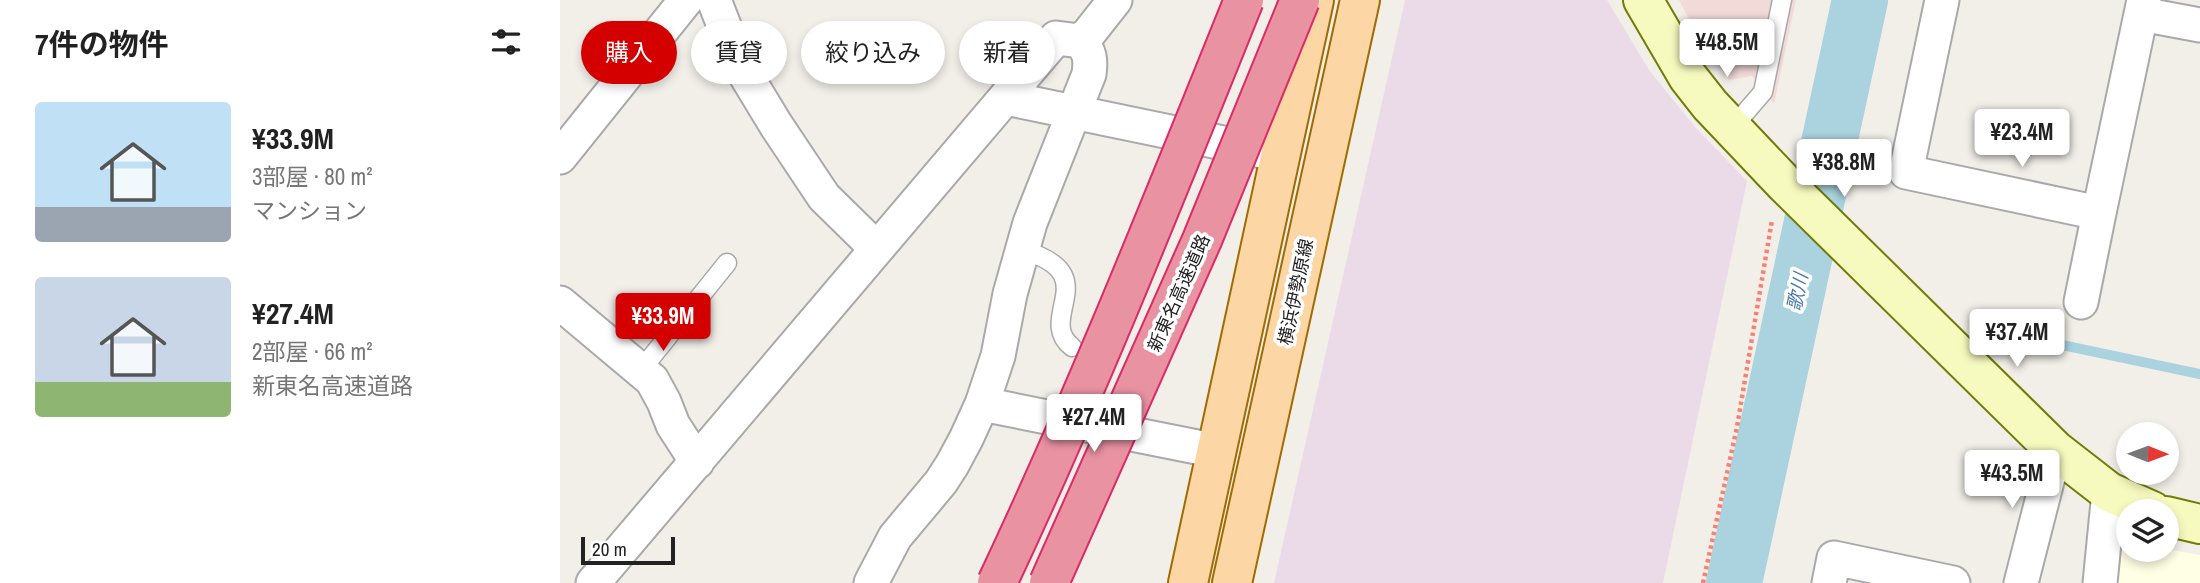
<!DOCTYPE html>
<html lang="ja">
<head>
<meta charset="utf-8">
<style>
  :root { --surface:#fff; --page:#f6f6f6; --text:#222; --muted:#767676; --accent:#d40000 }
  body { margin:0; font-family:"Archivo Narrow","Noto Sans JP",sans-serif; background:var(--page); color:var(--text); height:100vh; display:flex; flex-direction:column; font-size:26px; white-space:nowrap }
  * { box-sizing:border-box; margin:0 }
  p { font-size:23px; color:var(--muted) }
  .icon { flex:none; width:38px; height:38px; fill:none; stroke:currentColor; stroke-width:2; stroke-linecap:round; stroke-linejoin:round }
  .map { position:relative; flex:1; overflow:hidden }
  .panel { display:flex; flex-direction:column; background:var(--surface); width:560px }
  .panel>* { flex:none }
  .top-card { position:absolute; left:21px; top:21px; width:665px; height:63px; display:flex; gap:14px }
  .needle { width:46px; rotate:91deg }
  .controls { position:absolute; left:1556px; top:422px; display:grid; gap:14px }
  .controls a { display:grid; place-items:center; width:63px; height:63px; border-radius:50%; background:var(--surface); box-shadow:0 4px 10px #0003; font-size:35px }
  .scale { position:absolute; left:21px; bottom:18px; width:94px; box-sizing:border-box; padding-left:7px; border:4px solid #222; border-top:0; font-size:19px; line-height:24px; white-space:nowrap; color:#222; -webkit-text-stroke:5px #fff; paint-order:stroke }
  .price { position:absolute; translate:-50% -60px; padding:0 16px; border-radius:7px; background:#fff; color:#222; font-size:23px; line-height:46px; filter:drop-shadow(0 2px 4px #0008) }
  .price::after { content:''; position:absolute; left:50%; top:42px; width:21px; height:16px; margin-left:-10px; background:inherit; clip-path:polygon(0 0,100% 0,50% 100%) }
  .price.on { background:var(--accent); color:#fff }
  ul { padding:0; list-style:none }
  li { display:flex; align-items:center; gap:21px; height:175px; padding:0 35px }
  li span { display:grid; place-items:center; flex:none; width:196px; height:140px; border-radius:7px; color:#555 }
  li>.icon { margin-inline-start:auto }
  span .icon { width:84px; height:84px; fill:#fffc; stroke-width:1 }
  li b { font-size:30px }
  h2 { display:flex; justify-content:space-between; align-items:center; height:84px; padding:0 35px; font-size:30px }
  .tag { padding:0 24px; border-radius:32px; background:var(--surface); box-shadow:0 4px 10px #0003; font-size:24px; line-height:63px }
  .tag.on { background:var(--accent); color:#fff }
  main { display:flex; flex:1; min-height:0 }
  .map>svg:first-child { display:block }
  .commercial { fill:#f2dad9 }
  .industrial { fill:#ebdbe8 }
  .education { fill:#ffffe5 }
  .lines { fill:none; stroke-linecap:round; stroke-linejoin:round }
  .stream { stroke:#aad3df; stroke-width:10 }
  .river { stroke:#aad3df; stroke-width:56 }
  .lane-casing { stroke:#a9a9a9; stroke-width:21 }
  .street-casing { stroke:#a9a9a9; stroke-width:37 }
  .secondary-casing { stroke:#707d05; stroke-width:42 }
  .primary-casing { stroke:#a06b00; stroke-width:42 }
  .path { stroke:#fa8072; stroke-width:4.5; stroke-dasharray:3.5 3.5; stroke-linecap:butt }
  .lane { stroke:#fff; stroke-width:18 }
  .street { stroke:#fff; stroke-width:33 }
  .secondary { stroke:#f7fabf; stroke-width:38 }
  .primary { stroke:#fcd6a4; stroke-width:38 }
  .highway-bridge-casing { stroke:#dc2a67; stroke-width:42; stroke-linecap:butt }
  .highway-bridge { stroke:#e892a2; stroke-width:38 }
  .labels { text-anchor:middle; stroke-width:7; stroke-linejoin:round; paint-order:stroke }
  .street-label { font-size:18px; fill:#222; stroke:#fff }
  .water-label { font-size:19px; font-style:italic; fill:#4a7aab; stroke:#fff }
</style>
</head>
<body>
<main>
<section class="panel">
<h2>7件の物件<svg class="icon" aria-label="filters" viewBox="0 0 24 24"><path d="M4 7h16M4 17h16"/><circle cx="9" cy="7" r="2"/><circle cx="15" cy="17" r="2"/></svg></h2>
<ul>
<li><span style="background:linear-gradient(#bfe0f5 75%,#9aa5b1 0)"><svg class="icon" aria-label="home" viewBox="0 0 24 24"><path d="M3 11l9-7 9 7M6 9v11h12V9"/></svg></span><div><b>¥33.9M</b><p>3部屋 · 80 m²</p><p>マンション</p></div></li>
<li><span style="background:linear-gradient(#c9d6e8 75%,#8fb573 0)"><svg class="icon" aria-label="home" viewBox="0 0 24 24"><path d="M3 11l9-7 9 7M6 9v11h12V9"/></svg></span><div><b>¥27.4M</b><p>2部屋 · 66 m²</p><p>新東名高速道路</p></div></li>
</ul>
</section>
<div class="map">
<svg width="1640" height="583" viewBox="0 0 1640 583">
  <rect width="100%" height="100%" fill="#f2efe9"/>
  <!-- commercial -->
  <path class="commercial" d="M1119 0H1236L1214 104 1192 76 1169 80 1139 38Z"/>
  <!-- industrial -->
  <path class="industrial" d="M845 0H1047L1089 70 1135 127 1187 181 1103 583H714Z"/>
  <!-- education -->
  <path class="education" d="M1554 541 1568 543V550L1607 549 1640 555V583H1551Z"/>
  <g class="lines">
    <!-- stream -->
    <path class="stream" d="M1445 333 1640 374"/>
    <!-- river -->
    <path class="river" d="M1174 583 1300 0"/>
    <!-- lane casing -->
    <g class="lane-casing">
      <path id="lane" d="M1172 128 1203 92 1222 0
        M462 250C547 274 475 318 512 347
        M81 370 167 263"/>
    </g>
    <!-- street casing -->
    <g class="street-casing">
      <path id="street" d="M154 0 179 64 216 125 264 197 316 248
        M1382 0 1346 172 1539 213 1584 0
        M1581 14 1640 25
        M446 98 721 155
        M0 157 126 0
        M1521 302 1539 213
        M0 303 92 380 104 402 113 425 137 462
        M422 404 657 451
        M33 583 496 38 520 41 529 33 555 0
        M311 583 335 537 381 482 392 465 406 439 422 404 438 356 450 294 470 223 529 74C531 60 530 51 520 41
        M1269 583 1274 558 1393 583
        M1461 583 1495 450
        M1540 583 1549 492"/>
    </g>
    <!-- secondary casing -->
    <g class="secondary-casing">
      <path id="secondary" d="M1083 0 1128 77 1150 105 1224 183 1495 450 1549 492 1592 511
        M1606 516 1640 524"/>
    </g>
    <!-- primary casing -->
    <g class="primary-casing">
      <path id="primary" d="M628 583 754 0
        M672 583 800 0"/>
    </g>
    <!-- path -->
    <path class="path" d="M1143 583 1177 427 1212 220"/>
    <!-- lane -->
    <use href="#lane" class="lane"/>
    <!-- street -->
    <use href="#street" class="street"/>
    <!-- secondary -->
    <use href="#secondary" class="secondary"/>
    <!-- primary -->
    <use href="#primary" class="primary"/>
    <!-- highway-bridge casing -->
    <g class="highway-bridge-casing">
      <path id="highway-bridge" d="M437 583C527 392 605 196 684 0
        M489 583 642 240 740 0"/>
    </g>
    <!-- highway-bridge -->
    <use href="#highway-bridge" class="highway-bridge"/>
  </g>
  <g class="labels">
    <!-- street labels -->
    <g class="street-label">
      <text transform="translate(736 292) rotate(-78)" y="6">横浜伊勢原線</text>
      <text transform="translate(619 293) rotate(-66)" y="6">新東名高速道路</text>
    </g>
    <!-- water labels -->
    <g class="water-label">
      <text transform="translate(1237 292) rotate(-78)" y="7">歌川</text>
    </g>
  </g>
</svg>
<div class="controls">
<a><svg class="needle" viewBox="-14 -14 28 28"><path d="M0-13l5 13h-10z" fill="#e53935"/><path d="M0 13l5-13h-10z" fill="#767676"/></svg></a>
<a><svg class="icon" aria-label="layers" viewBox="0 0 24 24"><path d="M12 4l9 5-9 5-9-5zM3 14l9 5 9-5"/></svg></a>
</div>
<div class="scale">20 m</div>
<b class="price" style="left:1167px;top:79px">¥48.5M</b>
<b class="price" style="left:1462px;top:169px">¥23.4M</b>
<b class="price" style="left:1284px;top:199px">¥38.8M</b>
<b class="price on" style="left:103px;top:353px">¥33.9M</b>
<b class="price" style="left:1457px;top:369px">¥37.4M</b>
<b class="price" style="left:534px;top:454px">¥27.4M</b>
<b class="price" style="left:1452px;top:510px">¥43.5M</b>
<div class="top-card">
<a class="tag on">購入</a>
<a class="tag">賃貸</a>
<a class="tag">絞り込み</a>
<a class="tag">新着</a>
</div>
</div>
</main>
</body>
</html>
